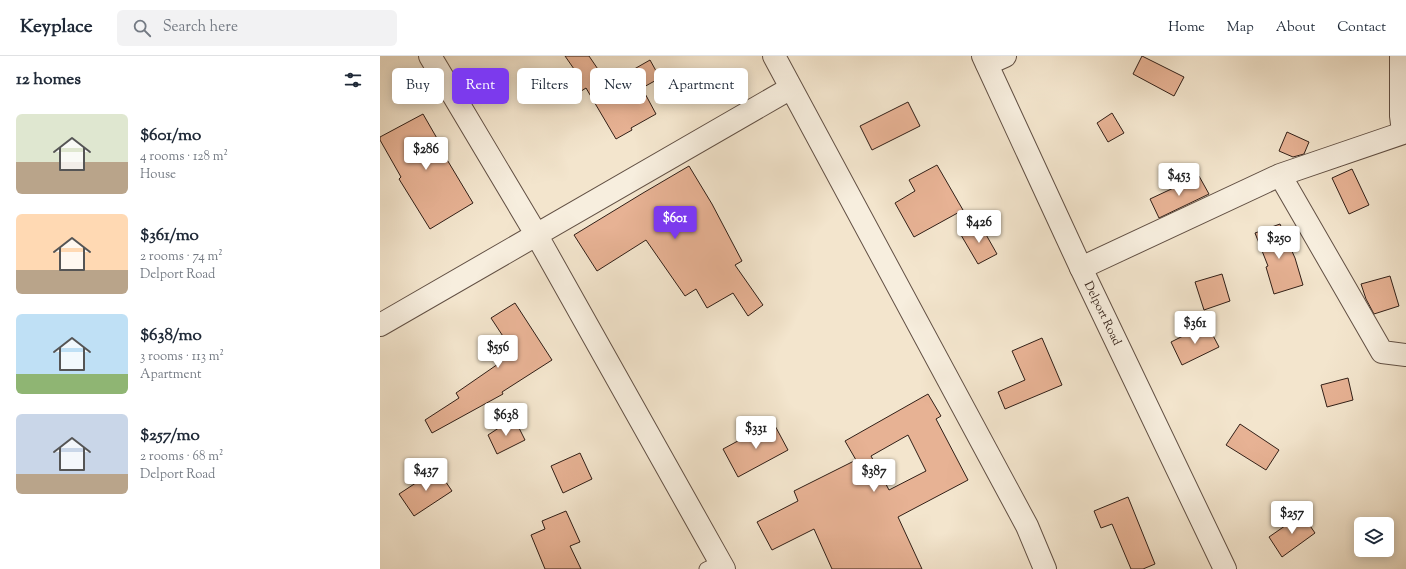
<!DOCTYPE html>
<html lang="en">
<head>
<meta charset="utf-8">
<style>
  :root { --surface:#fff; --page:#f2f2f3; --text:#1f2937; --muted:#747a83; --line:#e0e1e3; --accent:#7c3aed }
  body { margin:0; font-family:"Sorts Mill Goudy",serif; background:var(--page); color:var(--text); height:100vh; display:flex; flex-direction:column; font-size:15px; white-space:nowrap }
  * { box-sizing:border-box; margin:0 }
  p { font-size:13px; color:var(--muted) }
  .icon { flex:none; width:22px; height:22px; fill:none; stroke:currentColor; stroke-width:2; stroke-linecap:round; stroke-linejoin:round }
  .map { position:relative; flex:1; overflow:hidden }
  .side { display:flex; flex-direction:column; background:var(--surface); width:380px }
  .side>* { flex:none }
  .banner { position:absolute; left:12px; top:12px; width:380px; height:36px; display:flex; gap:8px }
  .controls { position:absolute; left:974px; top:461px; display:grid; gap:8px }
  .controls a { display:grid; place-items:center; width:40px; height:40px; border-radius:6px; background:var(--surface); box-shadow:0 2px 10px #0003; font-size:20px }
  .price { position:absolute; translate:-50% -34px; padding:0 9px; border-radius:4px; background:#fff; color:#222; font-size:13px; line-height:26px; filter:drop-shadow(0 1px 2px #0008) }
  .price::after { content:''; position:absolute; left:50%; top:24px; width:12px; height:9px; margin-left:-6px; background:inherit; clip-path:polygon(0 0,100% 0,50% 100%) }
  .price.on { background:var(--accent); color:#fff }
  ul { padding:0; list-style:none }
  li { display:flex; align-items:center; gap:12px; height:100px; padding:0 16px }
  li span { display:grid; place-items:center; flex:none; width:112px; height:80px; border-radius:6px; color:#555 }
  li>.icon { margin-inline-start:auto }
  span .icon { width:48px; height:48px; fill:#fffc; stroke-width:1 }
  li b { font-size:17px }
  h2 { display:flex; justify-content:space-between; align-items:center; height:48px; padding:0 16px; font-size:17px }
  .chip { padding:0 14px; border-radius:6px; background:var(--surface); box-shadow:0 2px 10px #0003; font-size:14px; line-height:36px }
  .chip.on { background:var(--accent); color:#fff }
  header { display:flex; align-items:center; gap:24px; box-sizing:border-box; height:56px; padding:0 20px; background:var(--surface); border-bottom:1px solid var(--line) }
  header strong { font-size:19px }
  nav { display:flex; gap:22px; margin-inline-start:auto; font-size:14px }
  .search { width:280px; height:36px; background:var(--page); display:flex; align-items:center; gap:10px; box-sizing:border-box; padding:0 14px; border-radius:6px; color:var(--muted); font-size:15px }
  main { display:flex; flex:1; min-height:0 }
  .map>svg:first-child { display:block }
  .building { fill:#e7b294; stroke:#311f17; fill-rule:evenodd }
  .lines { fill:none; stroke-linecap:round; stroke-linejoin:round }
  .service-casing { stroke:#625044; stroke-width:15 }
  .minor-casing { stroke:#625044; stroke-width:24 }
  .tertiary-casing { stroke:#625044; stroke-width:24 }
  .service { stroke:#f7eede; stroke-width:13 }
  .minor { stroke:#f7eede; stroke-width:22 }
  .tertiary { stroke:#f7eede; stroke-width:22 }
  .labels { text-anchor:middle; stroke-width:3.5; stroke-linejoin:round; paint-order:stroke }
  .street-label { font-size:12px; fill:#311f17; stroke:#f7eede }
</style>
</head>
<body>
<header>
<strong>Keyplace</strong>
<div class="search"><svg class="icon" aria-label="search" viewBox="0 0 24 24"><circle cx="10" cy="10" r="6"/><path d="M15 15l6 6"/></svg>Search here</div>
<nav><a>Home</a><a>Map</a><a>About</a><a>Contact</a></nav>
</header>
<main>
<section class="side">
<h2>12 homes<svg class="icon" aria-label="filters" viewBox="0 0 24 24"><path d="M4 7h16M4 17h16"/><circle cx="9" cy="7" r="2"/><circle cx="15" cy="17" r="2"/></svg></h2>
<ul>
<li><span style="background:linear-gradient(#dfe7d0 60%,#b9a48a 0)"><svg class="icon" aria-label="home" viewBox="0 0 24 24"><path d="M3 11l9-7 9 7M6 9v11h12V9"/></svg></span><div><b>$601/mo</b><p>4 rooms · 128 m²</p><p>House</p></div></li>
<li><span style="background:linear-gradient(#ffd9b3 70%,#b9a48a 0)"><svg class="icon" aria-label="home" viewBox="0 0 24 24"><path d="M3 11l9-7 9 7M6 9v11h12V9"/></svg></span><div><b>$361/mo</b><p>2 rooms · 74 m²</p><p>Delport Road</p></div></li>
<li><span style="background:linear-gradient(#bfe0f5 75%,#8fb573 0)"><svg class="icon" aria-label="home" viewBox="0 0 24 24"><path d="M3 11l9-7 9 7M6 9v11h12V9"/></svg></span><div><b>$638/mo</b><p>3 rooms · 113 m²</p><p>Apartment</p></div></li>
<li><span style="background:linear-gradient(#c9d6e8 75%,#b9a48a 0)"><svg class="icon" aria-label="home" viewBox="0 0 24 24"><path d="M3 11l9-7 9 7M6 9v11h12V9"/></svg></span><div><b>$257/mo</b><p>2 rooms · 68 m²</p><p>Delport Road</p></div></li>
</ul>
</section>
<div class="map">
<svg width="1026" height="513" viewBox="0 0 1026 513">
  <rect width="100%" height="100%" fill="#f3e5cd"/>
  <filter id="stains"><feTurbulence type="fractalNoise" baseFrequency=".005" numOctaves="4"/><feColorMatrix values="0 0 0 0 .2 0 0 0 0 .09 0 0 0 0 .02 0 0 0 .5 -.17"/></filter>
  <radialGradient id="worn" r=".72"><stop offset=".6" stop-color="#630" stop-opacity="0"/><stop offset="1" stop-color="#630" stop-opacity=".3"/></radialGradient>
  <!-- building -->
  <path class="building" d="M185 0H209L228 28 270 4 280 22 262 32 276 58 251 72 252 74 236 83 206 32 195 39 183 20 194 13Z
    M762 0 804 21 794 40 753 18Z
    M528 46 540 70 492 94 480 70Z
    M732 57 744 77 728 86 717 67Z
    M43 58 62 91 60 92 93 147 50 173 19 123 21 121 0 84V81Z
    M907 76 929 86 924 98 913 101 899 95Z
    M557 109 583 154 534 181 515 147 535 135 529 124Z
    M309 110 332 148 362 205 355 209 383 249 368 260 353 237 327 252 316 233 305 240 266 184 217 215 194 179 263 137Z
    M972 113 989 149 969 158 952 122Z
    M819 120 829 138 779 162 770 143Z
    M600 168 617 198 598 208 581 179Z
    M900 168 915 202 923 229 894 238 886 211 888 210 875 177Z
    M842 218 850 245 824 254 815 226Z
    M1010 220 1019 250 994 258 986 243 981 228Z
    M135 247 172 304 122 336 123 338 52 377 45 364 79 342 76 337 134 297 111 262Z
    M827 268 839 291 802 309 791 286Z
    M662 282 682 329 625 353 618 336 645 324 632 295Z
    M968 322 973 344 947 351 941 329Z
    M548 338 561 360 556 363 588 424 518 461 542 513H452L434 473 392 494 377 466 418 445 414 435 476 404 465 385ZM528 379 546 415 509 434 491 400Z
    M134 362 145 384 117 398 108 379Z
    M393 366 408 394 358 421 343 393Z
    M860 368 899 394 886 414 846 389Z
    M200 397 212 423 183 437 171 410Z
    M57 413 72 435 34 460 19 438Z
    M748 441 775 508 763 513H751L732 468 721 472 714 455Z
    M186 455 200 486 190 490 201 513H165L151 479 165 473 162 465Z
    M922 458 935 477 902 501 889 481Z"/>
  <g class="lines">
    <!-- service casing -->
    <g class="service-casing">
      <path id="service" d="M326 513 341 506"/>
    </g>
    <!-- minor casing -->
    <g class="minor-casing">
      <path id="minor" d="M50 0 156 178 344 513
        M394 0 647 470 665 513
        M1021 0V60L1023 76
        M607 8 625 0
        M900 119 1002 296 1026 299
        M701 212 900 119 1026 76
        M0 269 411 32"/>
    </g>
    <!-- tertiary casing -->
    <g class="tertiary-casing">
      <path id="tertiary" d="M603 0 701 212 845 513"/>
    </g>
    <!-- service -->
    <use href="#service" class="service"/>
    <!-- minor -->
    <use href="#minor" class="minor"/>
    <!-- tertiary -->
    <use href="#tertiary" class="tertiary"/>
  </g>
  <g class="labels">
    <!-- street labels -->
    <g class="street-label">
      <text transform="translate(723 257) rotate(64)" y="4">Delport Road</text>
    </g>
  </g>
  <rect width="100%" height="100%" filter="url(#stains)"/>
  <rect width="100%" height="100%" fill="url(#worn)"/>
</svg>
<div class="controls">
<a><svg class="icon" aria-label="layers" viewBox="0 0 24 24"><path d="M12 4l9 5-9 5-9-5zM3 14l9 5 9-5"/></svg></a>
</div>
<b class="price" style="left:46px;top:115px">$286</b>
<b class="price" style="left:799px;top:141px">$453</b>
<b class="price on" style="left:295px;top:184px">$601</b>
<b class="price" style="left:599px;top:188px">$426</b>
<b class="price" style="left:899px;top:204px">$250</b>
<b class="price" style="left:815px;top:289px">$361</b>
<b class="price" style="left:118px;top:313px">$556</b>
<b class="price" style="left:126px;top:381px">$638</b>
<b class="price" style="left:376px;top:394px">$331</b>
<b class="price" style="left:46px;top:436px">$437</b>
<b class="price" style="left:494px;top:437px">$387</b>
<b class="price" style="left:912px;top:479px">$257</b>
<div class="banner">
<a class="chip">Buy</a>
<a class="chip on">Rent</a>
<a class="chip">Filters</a>
<a class="chip">New</a>
<a class="chip">Apartment</a>
</div>
</div>
</main>
</body>
</html>
